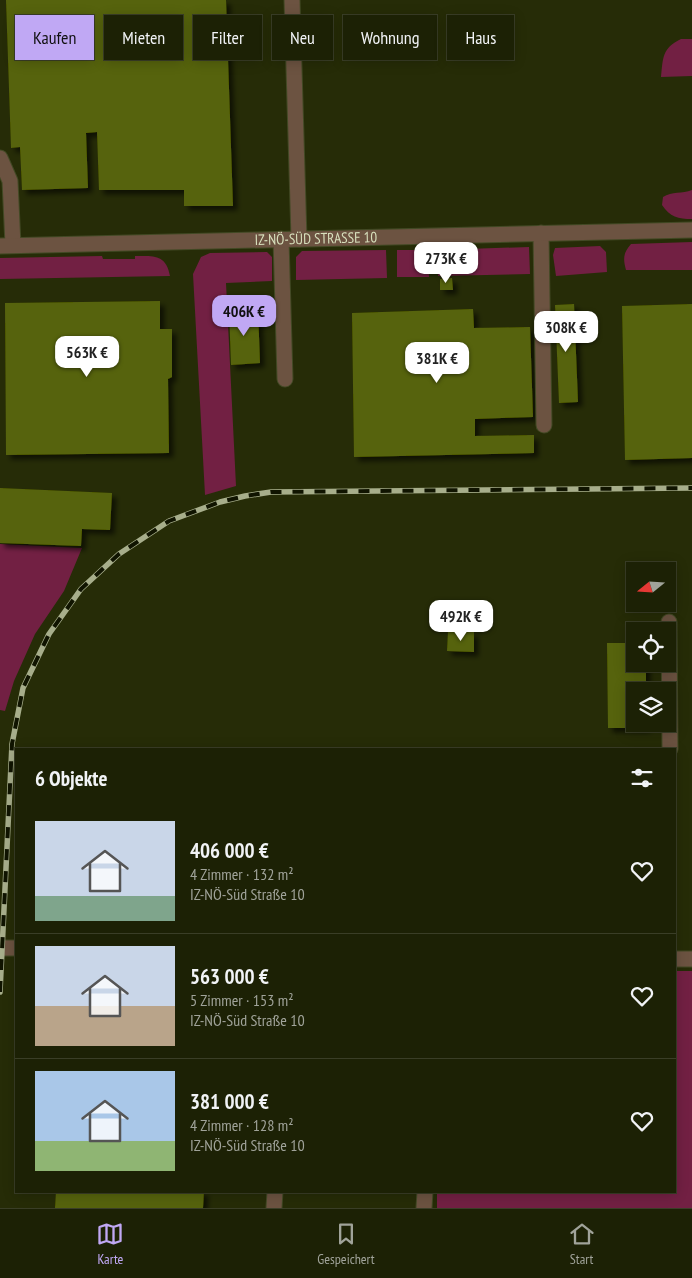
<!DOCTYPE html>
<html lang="de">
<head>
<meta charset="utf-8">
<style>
  :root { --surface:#1c2105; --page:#25290f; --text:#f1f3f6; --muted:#a0a39a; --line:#3a3e27; --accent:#c0a8f4 }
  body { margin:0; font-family:"PT Sans Narrow",sans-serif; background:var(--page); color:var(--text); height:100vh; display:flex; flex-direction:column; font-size:19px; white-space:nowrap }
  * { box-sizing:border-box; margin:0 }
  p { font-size:16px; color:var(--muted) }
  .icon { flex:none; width:28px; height:28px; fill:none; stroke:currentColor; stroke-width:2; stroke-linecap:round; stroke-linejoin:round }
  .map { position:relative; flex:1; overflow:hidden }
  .sheet { position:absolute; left:15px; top:748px; width:661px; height:445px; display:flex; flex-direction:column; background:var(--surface); border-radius:0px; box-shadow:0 2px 12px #0003,0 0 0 1px var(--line) }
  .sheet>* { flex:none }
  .top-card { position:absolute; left:15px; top:15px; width:662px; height:45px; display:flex; gap:10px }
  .needle { width:32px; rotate:252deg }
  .tools { position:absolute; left:626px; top:562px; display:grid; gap:10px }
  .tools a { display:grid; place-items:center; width:50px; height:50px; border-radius:0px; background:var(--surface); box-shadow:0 2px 12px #0003,0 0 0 1px var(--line); font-size:25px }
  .price { position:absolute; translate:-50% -42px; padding:0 11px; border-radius:10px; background:#fff; color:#222; font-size:16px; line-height:32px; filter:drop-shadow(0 1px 2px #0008) }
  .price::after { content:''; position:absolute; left:50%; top:30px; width:15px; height:11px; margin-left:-8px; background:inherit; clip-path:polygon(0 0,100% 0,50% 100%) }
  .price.selected { background:var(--accent); color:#111 }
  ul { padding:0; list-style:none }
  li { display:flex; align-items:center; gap:15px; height:125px; padding:0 20px }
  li+li { border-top:1px solid var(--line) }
  li span { display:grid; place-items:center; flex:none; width:140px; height:100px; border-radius:0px; color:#555 }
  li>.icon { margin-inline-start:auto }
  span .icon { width:60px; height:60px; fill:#fffc; stroke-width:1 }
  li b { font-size:21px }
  h2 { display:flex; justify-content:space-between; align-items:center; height:60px; padding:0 20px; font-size:21px }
  .tag { padding:0 18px; border-radius:0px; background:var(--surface); box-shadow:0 2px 12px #0003,0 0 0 1px var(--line); font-size:18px; line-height:45px }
  .tag.selected { background:var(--accent); color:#111 }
  .tabs { display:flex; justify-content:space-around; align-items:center; height:70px; border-top:1px solid var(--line); background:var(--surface); font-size:14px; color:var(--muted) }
  .tabs a { display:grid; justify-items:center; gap:2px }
  .tabs .selected { color:var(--accent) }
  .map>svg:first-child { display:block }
  .green { fill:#722043 }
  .building { fill:#576308; filter:url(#shadow) }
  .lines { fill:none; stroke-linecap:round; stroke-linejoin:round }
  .minor-casing { stroke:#424924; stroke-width:17 }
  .minor { stroke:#6c5341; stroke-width:15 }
  .rail-casing { stroke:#a7ae8b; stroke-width:5.5 }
  .rail { stroke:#101400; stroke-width:4; stroke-dasharray:11; stroke-linecap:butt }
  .labels { text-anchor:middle; stroke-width:4; stroke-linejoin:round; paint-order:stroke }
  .street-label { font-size:15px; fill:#d7dfbc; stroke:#101400 }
</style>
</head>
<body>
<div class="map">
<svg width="692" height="1208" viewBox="0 0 692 1208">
  <defs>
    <filter id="shadow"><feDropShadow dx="4.5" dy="4.5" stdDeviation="2.5" flood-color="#0009"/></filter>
  </defs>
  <rect width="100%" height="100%" fill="#262c07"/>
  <!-- green -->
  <path class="green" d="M681 39H692V76L661 77C663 58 662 48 681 39Z
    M692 190V219C678 219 670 217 662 205L663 197C672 191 682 194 692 190Z
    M692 242V270H626C623 259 623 253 631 244Z
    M600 246 606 252 607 272 556 276 553 255 555 248Z
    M529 247 530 274 438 276 437 250Z
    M386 250 387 278 296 280V257L302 251Z
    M397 250H428L429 277H397Z
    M267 252 272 257V281L226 283 236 486 205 495 193 274 201 257 210 253Z
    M102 256 103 259H135V256C154 256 166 254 170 276L0 279V258Z
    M0 544 82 548 64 591 35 634 14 681 5 711 0 710Z
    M675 971H692V1208H437V1191H675Z"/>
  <!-- building -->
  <path class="building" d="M6 0H226L233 206H184V190H99L97 132 86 133 88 188 22 190 20 147 11 148Z
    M452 278 453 290H440V279Z
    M160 301V329H172V377L168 379 169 453 6 455 5 303Z
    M574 304 578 402 559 403 555 305Z
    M692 304V458L625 460 622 306Z
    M258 309 260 363 231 365 229 310Z
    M473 309 474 328 530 327 533 417 475 419V436L534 435V453L354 457 352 313Z
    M0 488 112 493 110 530 82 529 81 546 0 543Z
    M448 631 474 632V652L447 651Z
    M607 643H635V664H646V691H635V724H646V728H608Z
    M56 1191H204L203 1208H55Z"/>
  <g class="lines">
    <!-- minor casing -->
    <g class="minor-casing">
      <g id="minor">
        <path d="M292 0 299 239"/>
        <path d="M0 158 10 181 13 245"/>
        <path d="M541 233 544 425"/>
        <path d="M281 239 285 379"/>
        <path id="s1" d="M0 246 692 230"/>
        <path d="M669 622 670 749"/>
        <path d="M0 948H16"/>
        <path d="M675 959H692"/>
        <path d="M274 1208 275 1191"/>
        <path d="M424 1208 425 1191"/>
      </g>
    </g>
    <!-- minor -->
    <use href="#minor" class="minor"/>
    <!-- rail casing -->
    <g class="rail-casing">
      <path id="rail" d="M0 992 12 744 23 688 49 634 81 589 119 554 169 521 220 502 245 496 271 492 692 488"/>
    </g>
    <!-- rail -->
    <use href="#rail" class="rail"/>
  </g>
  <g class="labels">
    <!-- street labels -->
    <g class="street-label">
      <text dy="5" stroke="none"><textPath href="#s1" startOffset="316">IZ-NÖ-SÜD STRASSE 10</textPath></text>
    </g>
  </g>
</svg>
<div class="tools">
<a><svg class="needle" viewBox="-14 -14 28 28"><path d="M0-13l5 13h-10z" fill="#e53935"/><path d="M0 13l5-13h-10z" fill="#a0a39a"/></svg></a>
<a><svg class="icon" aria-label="locate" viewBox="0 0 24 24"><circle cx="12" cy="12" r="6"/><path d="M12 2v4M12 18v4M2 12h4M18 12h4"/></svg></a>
<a><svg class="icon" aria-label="layers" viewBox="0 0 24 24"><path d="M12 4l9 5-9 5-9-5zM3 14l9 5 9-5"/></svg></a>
</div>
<b class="price" style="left:446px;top:284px">273K €</b>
<b class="price selected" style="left:244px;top:337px">406K €</b>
<b class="price" style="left:566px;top:353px">308K €</b>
<b class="price" style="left:87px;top:378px">563K €</b>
<b class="price" style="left:437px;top:384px">381K €</b>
<b class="price" style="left:461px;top:642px">492K €</b>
<div class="top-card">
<a class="tag selected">Kaufen</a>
<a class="tag">Mieten</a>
<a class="tag">Filter</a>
<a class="tag">Neu</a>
<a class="tag">Wohnung</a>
<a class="tag">Haus</a>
</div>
<section class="sheet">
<h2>6 Objekte<svg class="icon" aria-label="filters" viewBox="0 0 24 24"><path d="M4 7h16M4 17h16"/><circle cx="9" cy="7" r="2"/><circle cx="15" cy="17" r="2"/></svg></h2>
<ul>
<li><span style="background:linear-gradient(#c9d6e8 75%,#7fa58c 0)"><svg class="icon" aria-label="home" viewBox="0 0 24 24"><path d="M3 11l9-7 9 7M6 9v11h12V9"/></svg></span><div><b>406 000 €</b><p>4 Zimmer · 132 m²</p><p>IZ-NÖ-Süd Straße 10</p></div><svg class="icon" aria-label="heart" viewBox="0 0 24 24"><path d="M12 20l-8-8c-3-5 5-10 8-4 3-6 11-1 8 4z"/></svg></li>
<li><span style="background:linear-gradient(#c9d6e8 60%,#b9a48a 0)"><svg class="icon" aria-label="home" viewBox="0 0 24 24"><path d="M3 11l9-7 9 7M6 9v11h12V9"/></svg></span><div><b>563 000 €</b><p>5 Zimmer · 153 m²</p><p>IZ-NÖ-Süd Straße 10</p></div><svg class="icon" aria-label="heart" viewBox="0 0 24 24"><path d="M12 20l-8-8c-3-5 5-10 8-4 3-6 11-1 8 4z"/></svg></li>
<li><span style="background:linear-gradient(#a9c7e8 70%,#8fb573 0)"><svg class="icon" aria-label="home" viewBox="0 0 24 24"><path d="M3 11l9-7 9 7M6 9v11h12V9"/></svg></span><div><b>381 000 €</b><p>4 Zimmer · 128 m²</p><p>IZ-NÖ-Süd Straße 10</p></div><svg class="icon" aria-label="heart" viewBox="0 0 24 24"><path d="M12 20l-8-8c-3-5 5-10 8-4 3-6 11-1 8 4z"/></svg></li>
</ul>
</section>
</div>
<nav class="tabs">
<a class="selected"><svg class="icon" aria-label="map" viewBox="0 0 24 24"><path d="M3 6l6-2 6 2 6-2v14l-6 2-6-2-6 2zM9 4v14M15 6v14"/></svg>Karte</a>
<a><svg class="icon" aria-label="saved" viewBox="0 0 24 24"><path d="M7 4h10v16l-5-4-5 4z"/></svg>Gespeichert</a>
<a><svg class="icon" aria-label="home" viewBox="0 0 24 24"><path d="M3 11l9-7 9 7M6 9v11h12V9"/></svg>Start</a>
</nav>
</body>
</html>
